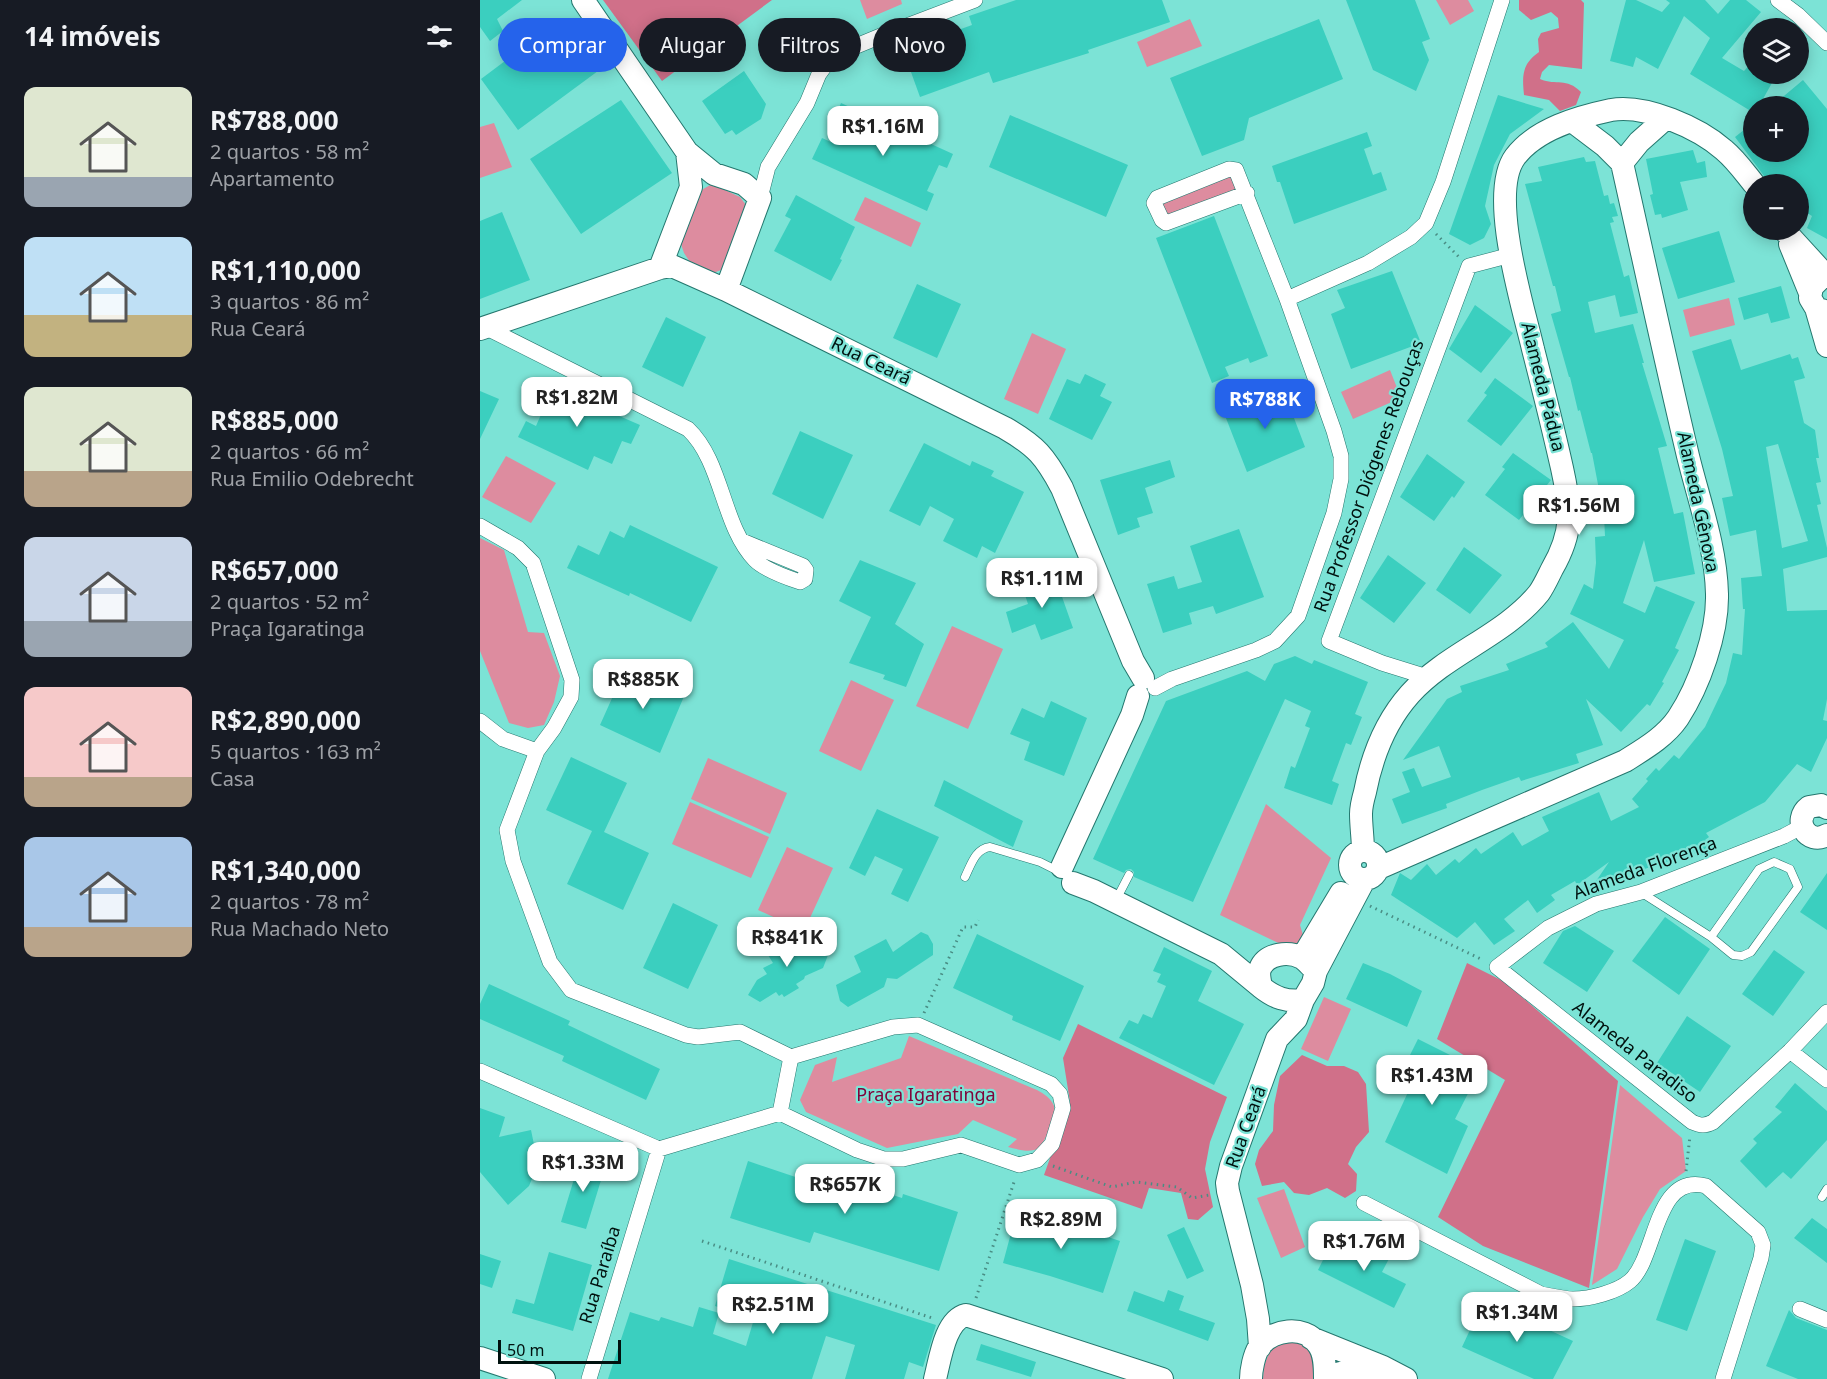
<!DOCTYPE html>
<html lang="pt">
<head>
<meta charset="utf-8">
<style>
  :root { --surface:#171b24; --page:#242831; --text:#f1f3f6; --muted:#9ea1a6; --accent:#2563eb }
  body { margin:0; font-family:"Noto Sans",sans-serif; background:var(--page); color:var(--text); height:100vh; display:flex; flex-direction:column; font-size:22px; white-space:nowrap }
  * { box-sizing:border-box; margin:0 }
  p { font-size:20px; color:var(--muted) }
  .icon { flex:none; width:33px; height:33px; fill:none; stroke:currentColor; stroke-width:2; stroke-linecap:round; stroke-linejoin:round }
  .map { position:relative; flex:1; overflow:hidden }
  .panel { display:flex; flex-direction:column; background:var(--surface); width:480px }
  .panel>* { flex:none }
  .hud { position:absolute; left:18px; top:18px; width:570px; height:54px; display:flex; gap:12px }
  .tools { position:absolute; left:1263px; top:18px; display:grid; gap:12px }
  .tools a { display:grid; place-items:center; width:66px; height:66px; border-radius:50%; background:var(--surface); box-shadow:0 3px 15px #0003; font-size:30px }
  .scale { position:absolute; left:18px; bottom:15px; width:123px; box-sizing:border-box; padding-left:6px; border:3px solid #00110e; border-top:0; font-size:16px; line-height:21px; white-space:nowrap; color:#00110e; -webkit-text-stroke:4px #7ce3d6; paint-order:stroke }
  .price { position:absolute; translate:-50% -51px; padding:0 14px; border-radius:12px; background:#fff; color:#222; font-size:20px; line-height:39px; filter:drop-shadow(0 2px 3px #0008) }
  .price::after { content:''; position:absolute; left:50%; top:36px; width:18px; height:14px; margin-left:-9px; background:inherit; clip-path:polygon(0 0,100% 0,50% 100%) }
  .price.selected { background:var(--accent); color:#fff }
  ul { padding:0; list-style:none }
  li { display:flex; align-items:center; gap:18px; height:150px; padding:0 24px }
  li span { display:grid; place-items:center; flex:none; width:168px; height:120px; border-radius:12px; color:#555 }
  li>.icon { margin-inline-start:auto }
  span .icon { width:72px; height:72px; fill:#fffc; stroke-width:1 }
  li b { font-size:26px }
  h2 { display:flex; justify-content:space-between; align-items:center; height:72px; padding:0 24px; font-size:26px }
  .tag { padding:0 21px; border-radius:27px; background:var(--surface); box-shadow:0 3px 15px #0003; font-size:21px; line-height:54px }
  .tag.selected { background:var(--accent); color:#fff }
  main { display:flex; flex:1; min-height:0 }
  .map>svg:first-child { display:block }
  .green { fill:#dd8c9f }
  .forest { fill:#d07089 }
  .building { fill:#3bcfbf; fill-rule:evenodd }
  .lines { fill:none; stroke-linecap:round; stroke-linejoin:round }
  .lane-casing { stroke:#24776e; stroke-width:9 }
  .street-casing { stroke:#24776e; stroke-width:16 }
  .secondary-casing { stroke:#24776e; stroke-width:24 }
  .path { stroke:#498d84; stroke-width:3; stroke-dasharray:1.5 4.5; stroke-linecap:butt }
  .lane { stroke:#fff; stroke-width:8 }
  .street { stroke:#fff; stroke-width:15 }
  .secondary { stroke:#fff; stroke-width:22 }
  .labels { text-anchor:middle; stroke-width:4.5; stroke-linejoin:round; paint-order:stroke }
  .street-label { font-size:18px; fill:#00110e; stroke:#7ce3d6 }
  .park-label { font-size:18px; fill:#80043a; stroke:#7ce3d6 }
</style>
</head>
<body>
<main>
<section class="panel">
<h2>14 imóveis<svg class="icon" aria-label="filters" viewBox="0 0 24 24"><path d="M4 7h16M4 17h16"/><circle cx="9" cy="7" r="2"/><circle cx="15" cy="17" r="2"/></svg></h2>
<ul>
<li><span style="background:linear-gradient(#dfe7d0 75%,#9aa5b1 0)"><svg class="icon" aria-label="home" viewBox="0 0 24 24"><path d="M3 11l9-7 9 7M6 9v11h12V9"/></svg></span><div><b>R$788,000</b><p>2 quartos · 58 m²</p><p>Apartamento</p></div></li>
<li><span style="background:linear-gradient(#bfe0f5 65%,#c2b280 0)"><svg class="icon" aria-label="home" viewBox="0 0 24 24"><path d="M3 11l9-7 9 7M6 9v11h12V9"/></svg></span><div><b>R$1,110,000</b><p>3 quartos · 86 m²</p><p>Rua Ceará</p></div></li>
<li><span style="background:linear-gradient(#dfe7d0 70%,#b9a48a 0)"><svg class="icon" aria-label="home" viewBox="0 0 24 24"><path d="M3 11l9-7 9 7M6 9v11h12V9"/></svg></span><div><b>R$885,000</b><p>2 quartos · 66 m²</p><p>Rua Emilio Odebrecht</p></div></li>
<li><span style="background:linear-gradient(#c9d6e8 70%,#9aa5b1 0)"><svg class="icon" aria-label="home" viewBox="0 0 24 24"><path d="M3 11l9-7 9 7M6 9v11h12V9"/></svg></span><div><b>R$657,000</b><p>2 quartos · 52 m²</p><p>Praça Igaratinga</p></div></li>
<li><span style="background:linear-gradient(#f6c9c9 75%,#b9a48a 0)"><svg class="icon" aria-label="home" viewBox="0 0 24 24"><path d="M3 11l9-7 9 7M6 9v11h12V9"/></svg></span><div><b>R$2,890,000</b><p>5 quartos · 163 m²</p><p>Casa</p></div></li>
<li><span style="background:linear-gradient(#a9c7e8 75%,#b9a48a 0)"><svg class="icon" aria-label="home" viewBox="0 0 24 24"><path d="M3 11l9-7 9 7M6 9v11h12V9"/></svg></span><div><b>R$1,340,000</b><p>2 quartos · 78 m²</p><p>Rua Machado Neto</p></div></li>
</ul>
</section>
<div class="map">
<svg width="1347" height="1379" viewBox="0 0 1347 1379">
  <rect width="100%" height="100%" fill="#7ce3d6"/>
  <!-- green -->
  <path class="green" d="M380 0H421L422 4 387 19Z
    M956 0H988L994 11 970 25Z
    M710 19 722 46 667 67 657 42Z
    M14 123 32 167 0 178V127Z
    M757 172 764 193 688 223 680 202Z
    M232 184 260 197 266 205 248 263 241 270 233 273 210 262 204 253 200 241 218 192Z
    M385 197 441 223 431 247 374 220Z
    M1249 298 1255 325 1210 337 1203 310Z
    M552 333 586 349 558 414 524 399Z
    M910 370 921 398 873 419 861 392Z
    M26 456 76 483 51 523 2 497Z
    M0 538 24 550 48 632 64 633 80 676 74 702 64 725 48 728 29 723 0 651Z
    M472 626 523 649 488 729 436 706Z
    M371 680 414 700 381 771 339 751Z
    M228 758 307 793 290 834 211 799Z
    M210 802 289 837 271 878 192 844Z
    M786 804 851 858 820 925 823 935 821 944 813 950 740 915Z
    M307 847 353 868 324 931 278 910Z
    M844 997 871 1009 848 1061 821 1049Z
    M429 1036 557 1090C564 1094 571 1098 574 1106 577 1115 565 1144 557 1149 549 1153 537 1149 528 1147L537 1139 493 1120 478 1134 407 1148 326 1112 320 1100 335 1065 357 1057 352 1082 421 1058Z
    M1140 1085 1202 1138 1206 1171 1180 1189 1163 1217 1137 1269 1112 1285Z
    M804 1189 825 1247 801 1258 777 1198Z
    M813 1338 832 1347 836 1370 834 1379H783L784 1366 791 1348Z"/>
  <!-- forest -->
  <path class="forest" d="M123 0H292L182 81Z
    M1039 0H1101L1104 3 1102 69 1069 65 1062 72 1060 79C1077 86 1086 77 1101 92L1096 105 1080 111 1069 100 1044 95C1042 75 1042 64 1059 52L1058 39 1061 33 1079 28 1078 18 1071 12 1051 20 1039 10Z
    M987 963 1025 982 1138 1081 1109 1288 1003 1246 958 1217 1025 1080 957 1039Z
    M598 1024 747 1097 730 1142 725 1169 733 1207 718 1220 708 1219 701 1193 669 1188 662 1209 564 1175 590 1102 583 1058Z
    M822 1055 847 1066H864L878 1072 886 1084 889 1132 876 1147 868 1164 877 1174 876 1191 865 1198 847 1188 829 1195 814 1193 804 1182 782 1186 775 1164 779 1150 793 1131 794 1105 800 1076Z"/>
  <!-- building -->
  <path class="building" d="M0 0H42L17 19 23 31 10 41 0 27Z
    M536 0H682L690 22 608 50 609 53 513 83 509 72 440 97 423 50 492 25 489 16Z
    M866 0H935L950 39 942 42 949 60 936 91 893 70Z
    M1146 0H1156L1182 12 1190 3 1186 0H1225L1238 14 1250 0H1266L1281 12 1242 58 1264 71 1274 60V74H1297L1279 106H1274V113L1210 74 1230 38 1204 16 1178 69 1156 57 1153 67 1130 61Z
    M839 19 863 79 769 118 764 140 722 156 690 78Z
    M80 20 118 71 38 130 1 79Z
    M264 71 286 104 281 119 256 135 252 130 245 134 222 101Z
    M1323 80 1347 109V239L1327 228 1332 216 1321 209 1326 193 1318 196V184H1290L1255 137 1274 122V152H1318V106H1292Z
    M1018 95 1064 109 1030 134 1014 165 1005 206 1011 224 1004 238 990 245 969 234Z
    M141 100 192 173 101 234 50 159Z
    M361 103 473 154 467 168 459 165 447 191 454 194 447 211 332 159 342 138 351 142 361 120 355 117Z
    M530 115 648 165 626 217 509 167Z
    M887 132 892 146 884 149 893 175 901 172 907 190 814 224 800 182H797L792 166Z
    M1213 150 1217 163 1225 161 1227 177 1200 182 1208 210 1182 218 1181 214 1175 215 1170 195 1173 194 1166 159Z
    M1104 157 1106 162 1115 161 1124 196 1128 195 1130 204 1134 203 1138 216 1132 217 1134 222 1130 223 1144 277 1149 275 1158 313 1140 317 1135 295 1108 302 1115 333 1153 324 1164 363H1162L1187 446 1178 448 1194 514 1203 512 1215 574 1174 582 1164 540 1143 603 1165 613 1176 586 1215 602 1195 648 1199 650 1182 682 1184 683 1170 706 1167 704 1141 732 1106 699 1123 745 1096 754 1099 763 1041 781 1039 777 1002 790 966 804 967 808 922 824 912 799 930 792 922 772 934 768 942 787 971 777 959 746 923 760 967 699 982 692 980 686 1029 670 1026 664 1068 647 1065 643 1093 622 1129 669 1144 640 1090 614 1104 584 1113 589 1116 563 1115 537 1125 536 1124 516 1112 453H1111L1100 410 1098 411 1090 377H1089L1071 314 1081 311 1075 286H1073L1045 184 1062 181 1058 167Z
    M316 195 375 227 360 259 362 260 351 281 294 251 311 219 305 216Z
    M22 212 50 280 0 299V221Z
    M734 216 788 356 770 363 768 358 745 367 749 376 732 383 676 238Z
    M1239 231 1255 282 1198 299 1182 248Z
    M912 271 941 343 871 369 851 314 865 308 857 290Z
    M437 284 481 304 457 358 413 338Z
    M1301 286 1310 318 1291 323 1288 313 1264 320 1258 298Z
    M995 305 1033 333 1001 373 969 349Z
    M186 317 226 337 203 387 162 367Z
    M1251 339 1261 370 1310 354 1312 359 1318 357 1325 378 1314 381 1324 423 1335 430 1339 458H1336L1341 482 1336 483 1341 504 1337 505 1347 548V557L1303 569 1307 611 1347 610V699L1343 720 1347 721V738L1331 772 1317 764 1285 802 1226 833 1229 837 1225 840 1235 851 1216 856 1211 847 1190 861 1145 875 1112 887 1129 862 1097 885 1095 881 1071 895 1075 900 1057 913 1048 900 1024 919 1035 931 1014 945 995 922 977 938 911 895 920 873 931 880 947 864 956 875 975 859 979 863 996 848 1001 854 1033 832 1042 846 1069 831 1062 817 1119 792 1131 821 1159 807 1152 799 1168 781 1166 779 1176 768 1179 771 1194 755 1199 759 1225 727 1246 683 1253 653 1262 655 1265 609H1263L1261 578 1282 576 1276 530 1250 536 1242 498 1253 496 1242 449 1212 351ZM1298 444 1328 541 1302 548 1286 447Z
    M605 374 626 384 620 396 632 402 612 440 569 419 587 379 600 384Z
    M1015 378 1053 406 1021 446 987 421 1007 395 1004 393Z
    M63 380 107 402 160 425 151 444 142 441 132 464 114 456 108 470 38 437 46 421 56 426 66 403 55 398Z
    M803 389 825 447 767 472 744 413Z
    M0 391 19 399 0 439Z
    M320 431 373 455 343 519 292 494Z
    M444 443 490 466 492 461 514 471 511 476 544 492 515 553 502 546 497 558 463 541 474 519 450 506 440 526 409 511Z
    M1033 453 1071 480 1039 520 1005 495 1025 469 1022 467Z
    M947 454 985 482 974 498 972 496 954 521 920 497Z
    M690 460 695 477 665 488 673 513 657 518 660 527 638 535 620 480Z
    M150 525 238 567 211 622 150 593 149 596 87 568 98 545 119 555 130 531 144 538Z
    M759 529 784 597 736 614 733 606 709 613 712 624 683 633 667 584 694 576 698 589 722 582 710 546Z
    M984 547 1022 575 990 614 956 590Z
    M908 555 946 583 914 623 880 598Z
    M380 560 436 583 415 624 444 644 426 687 403 679 405 675 369 663 391 617 359 601Z
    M574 574 593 628 561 640 555 624 532 633 526 612 548 604 542 586Z
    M815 656 832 664 834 660 888 682 875 714 882 717 871 745 866 743 852 781 859 784 852 805 804 788 811 766 815 768 830 728 825 726 831 711 805 699 713 902 654 877V872L651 869 646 870 644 873 613 859 686 701 767 671 785 681 794 664Z
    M146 667 205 694 180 753 120 725Z
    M571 701 607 718 584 776 544 760 550 742 530 734 542 708 564 718Z
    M91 757 147 783 124 832 169 853 143 910 87 884 112 831 66 810Z
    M464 780 543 821 533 847 454 806Z
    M397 809 459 837 428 902 411 894 423 869 395 856 385 876 369 868Z
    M1347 873V930L1320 912Z
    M193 903 238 925 208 989 163 968Z
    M1185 917 1230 949 1199 995 1152 961Z
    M1095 926 1134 951 1107 992 1063 963 1083 931Z
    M441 932 448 935 453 944V955L417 979 407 978 404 987 368 1007 360 1001 356 985 381 972 374 956 406 939 413 952Z
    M302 933 313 954 333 943 350 950 343 968 325 976 324 979 316 984 319 988 304 997 302 994 299 996 296 992 280 1002 268 995 277 980 287 974 283 968 293 963 285 950 289 939Z
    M497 934 604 986 580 1041 532 1020 533 1016 473 988Z
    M684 947 732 971 718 1001 764 1024 734 1085 639 1038 649 1020 658 1024 663 1014 672 1018 686 986 677 982 681 974 673 971Z
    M1294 950 1325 972 1293 1016 1262 994Z
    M883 963 910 974 942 991 927 1027 866 999Z
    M9 984 90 1021 88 1025 180 1069 166 1100 82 1061 84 1056 0 1019V1004Z
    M1207 1016 1251 1046 1220 1092 1177 1063Z
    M938 1039 1000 1070 975 1119 988 1126 967 1174 905 1142 929 1090 916 1083Z
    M1315 1083 1347 1111V1140L1311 1179 1303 1172 1286 1188 1260 1161 1277 1143 1273 1139 1302 1112 1295 1107Z
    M0 1108 25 1117 19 1137 51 1130 58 1164 49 1186 28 1205 0 1172Z
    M101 1156 126 1164 106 1229 81 1222Z
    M268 1161 354 1190 358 1177 422 1198 423 1194 478 1212 459 1271 334 1232 330 1243 250 1218Z
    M538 1207 587 1221 586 1223 640 1241 623 1293 570 1276 523 1263Z
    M1332 1218 1347 1229V1263L1314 1238Z
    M704 1227 724 1271 707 1279 687 1235Z
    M1205 1239 1236 1251 1207 1331 1176 1320Z
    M884 1240 912 1253 902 1272 926 1284 914 1308 838 1270 852 1242 877 1255Z
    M69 1252 112 1265 93 1331 32 1313 36 1299 54 1304Z
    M0 1254 21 1261 12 1288 0 1284Z
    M249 1259 456 1325 443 1367 429 1362 424 1379H365L375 1345 346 1336 332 1379H128L150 1312 179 1321 181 1317 213 1327 219 1307 239 1313 233 1334 266 1346 274 1319 235 1306Z
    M688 1290 704 1296 699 1310 735 1323 728 1341 647 1311 654 1291 684 1302Z
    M1004 1300 1093 1341 1073 1379H1054L982 1347Z
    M1309 1310 1316 1318 1347 1330V1379H1318L1286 1366Z
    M501 1344 556 1362 551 1377 496 1360Z"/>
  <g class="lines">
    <!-- lane casing -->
    <g class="lane-casing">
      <path id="lane" d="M485 877C491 865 495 849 510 847L560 862 578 871
        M1162 893 1231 937 1253 955 1262 956 1271 952 1318 887 1310 869 1294 862 1279 869 1231 937
        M636 900 649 875
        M1342 1197 1347 1189"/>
    </g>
    <!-- street casing -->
    <g class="street-casing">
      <path id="street" d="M1298 0 1318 15 1347 43
        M280 198 288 167 327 103 339 74 347 63 357 54 403 35 495 0
        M807 299 888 263 931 237 946 223 963 182 1022 0
        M5 327 208 429C243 462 242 526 275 560 284 569 308 578 320 582L325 579 326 570 323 566 262 541
        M0 526 38 548 53 563 92 680 91 697 74 728 57 751 27 830 33 861 70 962 91 990 206 1035 218 1037 260 1032 311 1057
        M947 677 902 663 849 641 989 266 1031 255
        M675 688 692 679 776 650 795 641 818 616 854 513 861 479V456L854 431 807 299 756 170 749 169 677 198 674 203 682 220 686 223 767 193
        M0 721 23 739 57 751
        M1321 827 1304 836 1161 892 1116 904 1068 928 1017 967 1212 1122C1221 1126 1225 1126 1233 1122L1310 1051 1347 1012
        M1310 1051 1347 1080
        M0 1071 179 1149 300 1113
        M300 1113 377 1150 404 1159H423L481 1145 539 1165 557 1160 572 1144 583 1108 580 1094 571 1084 438 1025 413 1027 311 1057
        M300 1113 311 1057
        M884 1203 1061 1294C1072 1296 1083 1299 1093 1299 1110 1299 1137 1292 1150 1281 1177 1258 1174 1172 1226 1186L1278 1232 1283 1245 1281 1258 1243 1379
        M1320 1309 1347 1320
        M109 1379 179 1149"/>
    </g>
    <!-- secondary casing -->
    <g class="secondary-casing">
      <path id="secondary" d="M103 0 207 152 234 174 264 184 280 198 246 290
        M1142 163 1159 142 1186 118
        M1304 230 1347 277
        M1310 244 1330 293
        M180 268 211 187 207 152
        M1338 281 1332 287 1330 298 1336 308 1347 312
        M1336 308 1347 346
        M0 329 180 268 192 266 246 290 525 428C556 446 565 456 582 488L653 661 663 678
        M1347 808 1341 805 1329 807C1312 820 1327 846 1347 835
        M870 865a14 14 0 1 1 28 0a14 14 0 1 1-28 0Z
        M883 851C883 839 881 826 881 814 881 807 883 799 885 792 892 756 905 722 930 694 967 653 1024 636 1059 593 1064 586 1068 577 1072 569 1094 531 1091 509 1082 468 1073 428 1063 388 1053 349 1043 306 1008 194 1035 157 1056 129 1098 117 1131 110 1166 104 1219 128 1244 150 1256 160 1265 173 1274 184
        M582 867 652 715 658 696
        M899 868 1145 761C1164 749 1185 737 1198 718 1219 686 1238 633 1237 594 1236 547 1219 501 1208 456 1185 359 1164 261 1142 163L1125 146 1092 121
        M593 883 614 891 741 954 781 987
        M822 958 861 893
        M836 971C831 967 827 961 822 958 809 951 786 953 780 969 778 974 780 981 781 987 795 998 806 1002 823 1000L833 983 836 971 884 880
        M831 1338 903 1367 926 1379
        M780 1347 778 1319 772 1285 748 1191 747 1183 751 1166 797 1039 816 1019 823 1000
        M0 1358 64 1379
        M845 1377 869 1371 900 1368
        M455 1379C460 1360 465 1320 486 1315L682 1379
        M771 1379C771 1370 774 1355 779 1347 792 1329 824 1325 837 1343 845 1352 845 1367 845 1379"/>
    </g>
    <!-- path -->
    <path class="path" d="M956 234 979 257
      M890 906 1003 960
      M444 1013 483 927H495L498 920
      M573 1166 632 1187 656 1182 697 1187 712 1198 729 1195
      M1206 1171 1210 1136
      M222 1241 455 1319
      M496 1298 535 1179"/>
    <!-- lane -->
    <use href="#lane" class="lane"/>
    <!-- street -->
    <use href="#street" class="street"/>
    <!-- secondary -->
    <use href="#secondary" class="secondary"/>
  </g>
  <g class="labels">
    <!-- street labels -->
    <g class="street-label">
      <text transform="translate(391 361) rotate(26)" y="6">Rua Ceará</text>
      <text transform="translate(1063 387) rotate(76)" y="6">Alameda Pádua</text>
      <text transform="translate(889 476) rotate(-70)" y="6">Rua Professor Diógenes Rebouças</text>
      <text transform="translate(1218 502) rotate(78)" y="6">Alameda Gênova</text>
      <text transform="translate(1165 868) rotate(-20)" y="6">Alameda Florença</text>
      <text transform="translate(1155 1052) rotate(38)" y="6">Alameda Paradiso</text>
      <text transform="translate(766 1127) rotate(-70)" y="6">Rua Ceará</text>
      <text transform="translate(120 1275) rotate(-73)" y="6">Rua Paraíba</text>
    </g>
    <!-- park labels -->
    <g class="park-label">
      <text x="446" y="1101">Praça Igaratinga</text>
    </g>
  </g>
</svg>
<div class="tools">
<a><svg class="icon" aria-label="layers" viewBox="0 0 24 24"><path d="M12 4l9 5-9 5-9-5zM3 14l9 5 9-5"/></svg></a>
<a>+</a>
<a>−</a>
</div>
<div class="scale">50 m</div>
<b class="price" style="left:403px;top:157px">R$1.16M</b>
<b class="price" style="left:97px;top:428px">R$1.82M</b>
<b class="price selected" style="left:785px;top:430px">R$788K</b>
<b class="price" style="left:1099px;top:536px">R$1.56M</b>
<b class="price" style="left:562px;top:609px">R$1.11M</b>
<b class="price" style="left:163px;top:710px">R$885K</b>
<b class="price" style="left:307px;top:968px">R$841K</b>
<b class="price" style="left:952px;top:1106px">R$1.43M</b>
<b class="price" style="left:103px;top:1193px">R$1.33M</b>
<b class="price" style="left:365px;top:1215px">R$657K</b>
<b class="price" style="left:581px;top:1250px">R$2.89M</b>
<b class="price" style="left:884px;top:1272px">R$1.76M</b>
<b class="price" style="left:293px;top:1335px">R$2.51M</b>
<b class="price" style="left:1037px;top:1343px">R$1.34M</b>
<div class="hud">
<a class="tag selected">Comprar</a>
<a class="tag">Alugar</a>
<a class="tag">Filtros</a>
<a class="tag">Novo</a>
</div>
</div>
</main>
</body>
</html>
